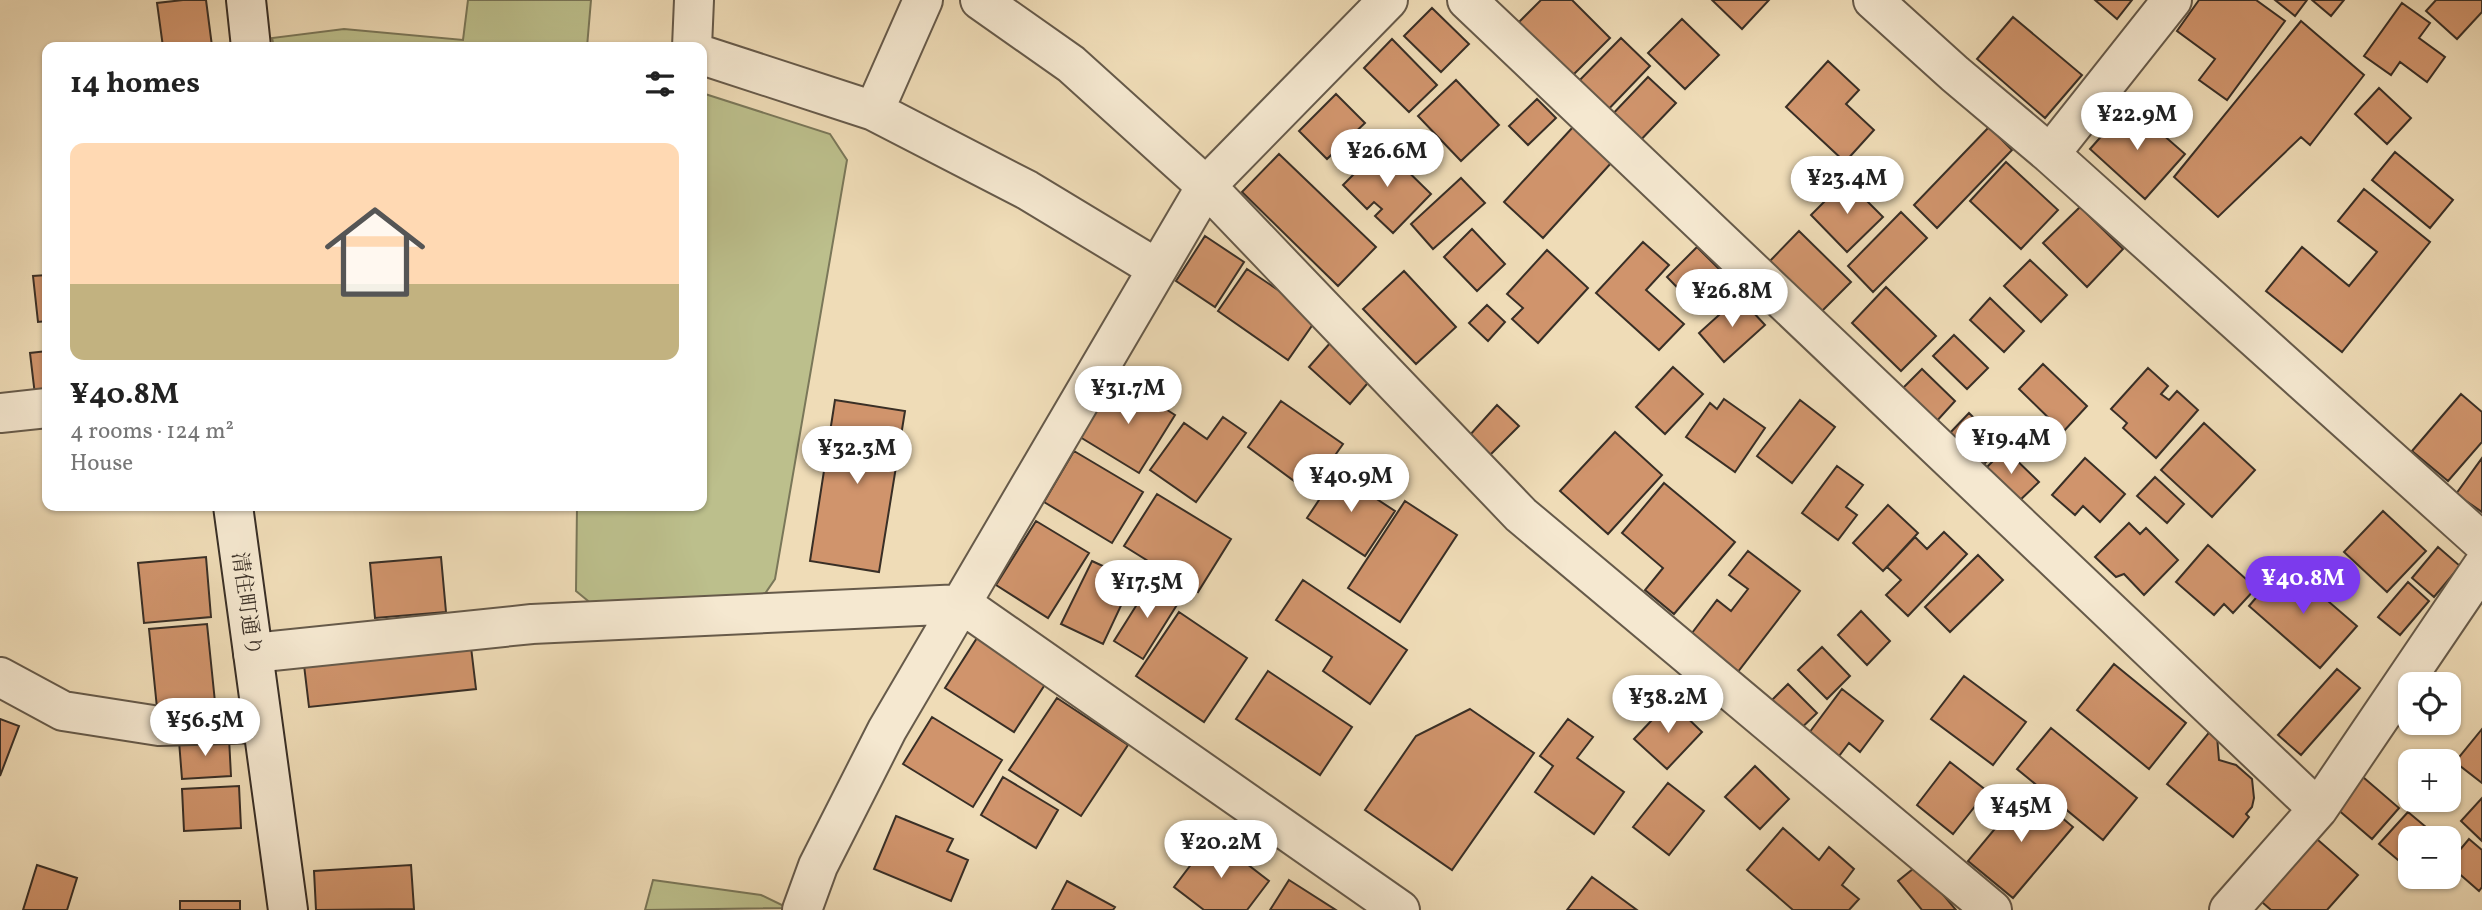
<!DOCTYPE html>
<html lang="en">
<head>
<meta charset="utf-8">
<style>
  :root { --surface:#fff; --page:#f2f2f2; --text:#222; --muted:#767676; --line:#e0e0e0; --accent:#7c3aed }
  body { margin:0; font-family:Vollkorn,"Noto Serif JP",serif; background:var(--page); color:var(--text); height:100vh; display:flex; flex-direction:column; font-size:26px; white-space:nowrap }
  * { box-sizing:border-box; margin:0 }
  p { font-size:23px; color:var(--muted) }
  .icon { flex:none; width:38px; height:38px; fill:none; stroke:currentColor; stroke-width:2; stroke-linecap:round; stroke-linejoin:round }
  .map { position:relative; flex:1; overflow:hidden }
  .sheet { position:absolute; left:42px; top:42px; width:665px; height:469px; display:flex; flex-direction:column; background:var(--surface); border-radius:14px; box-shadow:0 2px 5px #0004 }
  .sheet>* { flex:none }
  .buttons { position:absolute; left:2398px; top:672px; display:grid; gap:14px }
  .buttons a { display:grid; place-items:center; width:63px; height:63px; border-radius:14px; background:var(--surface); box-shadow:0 2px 5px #0004; font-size:35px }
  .price { position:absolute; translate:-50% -60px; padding:0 16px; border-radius:24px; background:#fff; color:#222; font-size:23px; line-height:46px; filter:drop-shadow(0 2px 4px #0008) }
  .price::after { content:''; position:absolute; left:50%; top:42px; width:21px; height:16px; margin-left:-10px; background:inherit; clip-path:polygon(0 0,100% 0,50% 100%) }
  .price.selected { background:var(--accent); color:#fff }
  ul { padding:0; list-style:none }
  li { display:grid; align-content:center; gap:14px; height:371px; padding:0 28px }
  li+li { border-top:2px solid var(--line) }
  li span { display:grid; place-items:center; height:217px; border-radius:14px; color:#555 }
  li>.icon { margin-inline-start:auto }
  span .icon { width:126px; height:126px; fill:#fffc; stroke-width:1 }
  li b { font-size:30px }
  h2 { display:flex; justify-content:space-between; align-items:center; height:84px; padding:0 28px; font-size:30px }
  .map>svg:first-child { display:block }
  .green { fill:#bcbf8c; stroke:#7a7759; stroke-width:2 }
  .building { fill:#d0946c; stroke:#392f26; stroke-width:2 }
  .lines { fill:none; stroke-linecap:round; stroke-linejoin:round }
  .street-casing { stroke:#665a4a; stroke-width:42 }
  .secondary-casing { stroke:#392f26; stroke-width:42 }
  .street { stroke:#f5e8d0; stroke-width:38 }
  .secondary { stroke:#f5e8d0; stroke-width:38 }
  .labels { text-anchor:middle; stroke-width:5; stroke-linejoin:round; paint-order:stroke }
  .street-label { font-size:21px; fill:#392f26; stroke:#f5e8d0 }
</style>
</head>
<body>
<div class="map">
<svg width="2482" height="910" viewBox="0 0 2482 910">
  <rect width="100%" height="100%" fill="#efdcb7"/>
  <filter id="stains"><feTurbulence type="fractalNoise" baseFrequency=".00286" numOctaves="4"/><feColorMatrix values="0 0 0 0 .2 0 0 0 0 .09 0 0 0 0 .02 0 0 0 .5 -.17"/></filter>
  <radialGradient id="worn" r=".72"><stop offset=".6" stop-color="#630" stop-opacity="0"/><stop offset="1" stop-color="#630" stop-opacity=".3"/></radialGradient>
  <!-- green -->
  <path class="green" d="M468 0H591L587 47H274L272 38 344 29 463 40Z
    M702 93 830 134 847 160 775 579 762 598 593 605 576 591 577 506H702Z
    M653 880 761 895 788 908 645 910Z"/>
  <!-- building -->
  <path class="building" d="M183 0H206L212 46 163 47 157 3Z
    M1541 0H1572L1610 38 1571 77 1518 23Z
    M1712 0H1769L1742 29Z
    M2095 0H2132L2117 19Z
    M2199 0H2256L2285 21 2227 100 2199 80 2215 59 2177 31Z
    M2275 0H2307L2295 16Z
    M2312 0H2344L2331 16Z
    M2436 0H2482V12L2457 39 2426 11Z
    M2402 3 2430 23 2419 38 2445 57 2427 82 2400 62 2391 75 2364 56Z
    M1432 8 1469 44 1441 72 1404 36Z
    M2013 17 2082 75 2045 118 1977 59Z
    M1682 19 1719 55 1685 89 1648 53Z
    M2301 21 2364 75 2310 145 2301 137 2218 217 2174 177Z
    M1621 38 1650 66 1601 117 1572 88Z
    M1392 39 1437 85 1409 112 1364 68Z
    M1828 61 1859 90 1846 104 1874 130 1845 162 1786 107Z
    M1648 77 1676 103 1635 146 1607 120Z
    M1456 80 1499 125 1461 161 1418 116Z
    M2379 88 2411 118 2387 144 2355 114Z
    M1336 94 1365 123 1327 159 1299 131Z
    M1537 99 1556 118 1528 145 1509 126Z
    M2129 105 2185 154 2145 199 2090 149Z
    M1573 127 1612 162 1543 238 1504 202Z
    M1989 127 2012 150 1937 228 1914 205Z
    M1382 146 1431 194 1393 233 1375 216 1382 209 1374 202 1367 209 1343 185Z
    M2395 152 2453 200 2430 228 2372 180Z
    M1279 154 1376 247 1338 286 1242 192Z
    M2006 162 2058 210 2021 249 1970 201Z
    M1461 178 1485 203 1433 249 1411 224Z
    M1846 180 1883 217 1847 252 1811 215Z
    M2364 189 2430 242 2342 352 2266 291 2302 247 2349 286 2377 252 2338 221Z
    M2080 207 2123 249 2087 287 2043 243Z
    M1901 212 1927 238 1873 292 1848 266Z
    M1472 229 1505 264 1477 291 1444 257Z
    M1799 231 1851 282 1820 313 1768 263Z
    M1205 236 1244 262 1215 307 1176 281Z
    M1643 242 1669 265 1646 290 1684 324 1659 350 1596 293Z
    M1697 247 1732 282 1701 312 1667 277Z
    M1547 250 1588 288 1538 343 1512 319 1523 308 1507 294Z
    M2030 260 2067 295 2041 322 2004 286Z
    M1247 269 1318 317 1288 360 1218 311Z
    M1404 271 1456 327 1416 364 1363 309Z
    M47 275V321L38 322 33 276Z
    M1886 287 1936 336 1901 371 1852 323Z
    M1739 297 1765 325 1724 362 1699 333Z
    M1990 298 2024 331 2004 352 1970 320Z
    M1487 305 1505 322 1488 341 1469 323Z
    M1954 335 1988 368 1967 389 1933 356Z
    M1331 342 1372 378 1350 404 1309 367Z
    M47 351V393L35 395 30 353Z
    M2043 364 2087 406 2063 432 2019 389Z
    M1673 367 1703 394 1665 434 1636 407Z
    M2148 368 2168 386 2161 394 2169 400 2177 391 2198 410 2156 458 2123 428 2127 423 2111 409Z
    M1922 369 1955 401 1935 423 1901 390Z
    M1117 378 1175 415 1139 473 1080 437Z
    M2461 394 2482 412V442L2448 481 2412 451Z
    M1724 399 1765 428 1735 472 1686 437 1710 403 1717 409Z
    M835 400 905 411 879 572 810 561Z
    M1800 400 1835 427 1792 483 1757 456Z
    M1281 401 1343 444 1309 492 1248 447Z
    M1497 405 1519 426 1490 455 1469 436Z
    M1969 413 2002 446 1981 467 1948 435Z
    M1223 417 1246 433 1196 502 1150 470 1184 423 1207 439Z
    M2204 423 2255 470 2212 517 2161 470Z
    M1615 432 1662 475 1608 534 1560 491Z
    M2005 449 2039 482 2017 503 1984 470Z
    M1074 451 1143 492 1112 543 1044 502Z
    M2085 458 2125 494 2100 522 2083 506 2075 515 2052 495Z
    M2482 458V512L2456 494Z
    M1837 466 1863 485 1846 507 1857 515 1838 540 1802 513Z
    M1337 473 1395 511 1365 556 1307 518Z
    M2155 477 2184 504 2167 523 2137 496Z
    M1664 483 1735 542 1674 614 1645 590 1663 568 1622 533Z
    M1157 494 1231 539 1198 592 1124 546Z
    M1405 501 1457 535 1400 622 1348 588Z
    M1888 505 1918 533 1883 571 1853 543Z
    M2383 511 2426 551 2387 592 2344 552Z
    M1036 521 1089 553 1048 618 996 585Z
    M2129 523 2140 534 2146 528 2178 560 2144 595 2124 574 2116 577 2095 557Z
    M1944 532 1967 554 1908 616 1886 595 1901 580 1887 567 1915 537 1927 549Z
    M2208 545 2256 588 2233 613 2224 604 2214 615 2176 582Z
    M2438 547 2460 566 2434 597 2412 578Z
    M1748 551 1800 591 1737 673 1689 637 1717 600 1731 611 1748 589 1729 575Z
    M1978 555 2003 580 1950 632 1925 607Z
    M206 557 211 617 144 623 138 563Z
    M441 557 446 612 375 618 370 563Z
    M1092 561 1133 580 1103 644 1061 624Z
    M2285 564 2357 626 2320 668 2249 606Z
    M1303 580 1407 650 1370 704 1323 671 1332 657 1276 620Z
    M1151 582 1180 600 1143 659 1114 641Z
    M2408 582 2429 601 2400 635 2378 617Z
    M1861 611 1890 641 1867 665 1838 635Z
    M1179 612 1247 658 1204 722 1136 676Z
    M207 624 215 702 157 708 149 629Z
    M977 638 1046 683 1014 732 945 688Z
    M471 647 476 689 309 707 304 665Z
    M1822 647 1850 676 1827 699 1798 670Z
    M2114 664 2186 723 2149 769 2077 710Z
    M2337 669 2360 688 2301 755 2278 735Z
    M1268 671 1352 727 1320 775 1236 719Z
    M1964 676 2026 722 1993 765 1931 719Z
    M1788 684 1817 713 1793 736 1764 708Z
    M1842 689 1883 721 1860 752 1849 743 1839 756 1809 733Z
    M1057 698 1128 745 1081 816 1009 770Z
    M1670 701 1702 732 1667 769 1634 739Z
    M1470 709 1534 753 1452 870 1365 810 1416 736Z
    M932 717 1002 760 973 807 903 764Z
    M0 719 19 726 0 776Z
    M1568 719 1593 737 1577 758 1624 792 1594 834 1535 792 1553 766 1540 756Z
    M2216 724 2219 760 2236 765 2252 779 2254 798 2252 807 2246 814 2249 817 2233 837 2167 784Z
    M2051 728 2137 798 2103 840 2017 769Z
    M2482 729V783L2455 762Z
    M229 738 231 776 182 779 179 741Z
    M1950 762 1987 791 1953 834 1917 805Z
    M1755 766 1789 799 1760 829 1725 797Z
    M2356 771 2399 808 2372 839 2329 802Z
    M1003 777 1058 810 1036 848 981 815Z
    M1668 783 1704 811 1669 855 1633 827Z
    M239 786 241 828 184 831 182 789Z
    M2028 789 2073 827 2013 898 1968 861Z
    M2482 798V841L2461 821Z
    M2408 812 2439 838H2410V870L2379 844Z
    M896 816 953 839 947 851 968 860 951 901 874 869Z
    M1783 828 1819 860 1829 847 1854 869 1842 885 1859 899 1849 910H1793L1747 870Z
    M2310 833 2358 875 2327 910H2271L2255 896Z
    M1212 837 1269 881 1247 910H1204L1174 887Z
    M2469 839 2482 850V887L2479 891 2448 864Z
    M37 865 77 878 67 910H23Z
    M411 865 414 909 316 910 314 871Z
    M1918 865 1956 910H1922L1898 881Z
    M1592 877 1637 910H1567Z
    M1289 880 1336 910H1270Z
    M1067 881 1115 907 1113 910H1052Z
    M180 901H240V910H180Z"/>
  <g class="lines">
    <!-- street casing -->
    <g class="street-casing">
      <path id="street" d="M980 0 1071 64 1206 186 1521 515 1992 910
        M1467 0 2318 809
        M1873 0 1955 74 2050 154 2482 542
        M692 47 694 0
        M702 55 874 111 923 0
        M874 111 1027 190 1156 268
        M2050 154 2172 0
        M0 413 47 408
        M253 653 532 624 962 604 1400 910
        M0 677 63 711 159 726 262 723
        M802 910 818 866 887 730 1206 186 1388 0
        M2229 910 2318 809 2482 567"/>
    </g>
    <!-- secondary casing -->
    <g class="secondary-casing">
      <path id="secondary" d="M246 0 251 47
        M233 506 288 910"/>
    </g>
    <!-- street -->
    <use href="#street" class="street"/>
    <!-- secondary -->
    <use href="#secondary" class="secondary"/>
  </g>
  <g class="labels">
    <!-- street labels -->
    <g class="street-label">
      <text transform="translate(247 604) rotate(82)" y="7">清住町通り</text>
    </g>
  </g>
  <rect width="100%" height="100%" filter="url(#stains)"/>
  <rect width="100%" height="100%" fill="url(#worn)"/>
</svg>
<div class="buttons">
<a><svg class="icon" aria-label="locate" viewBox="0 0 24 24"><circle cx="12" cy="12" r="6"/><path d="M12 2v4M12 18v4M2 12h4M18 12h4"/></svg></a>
<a>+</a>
<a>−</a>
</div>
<b class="price" style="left:2137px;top:152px">¥22.9M</b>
<b class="price" style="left:1387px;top:189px">¥26.6M</b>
<b class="price" style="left:1847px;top:216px">¥23.4M</b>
<b class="price" style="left:1732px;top:329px">¥26.8M</b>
<b class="price" style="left:1128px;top:426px">¥31.7M</b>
<b class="price" style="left:2011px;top:476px">¥19.4M</b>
<b class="price" style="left:857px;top:486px">¥32.3M</b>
<b class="price" style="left:1351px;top:514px">¥40.9M</b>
<b class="price selected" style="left:2303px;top:616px">¥40.8M</b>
<b class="price" style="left:1147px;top:620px">¥17.5M</b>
<b class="price" style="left:1668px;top:735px">¥38.2M</b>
<b class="price" style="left:205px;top:758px">¥56.5M</b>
<b class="price" style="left:2021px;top:844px">¥45M</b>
<b class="price" style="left:1221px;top:880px">¥20.2M</b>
<section class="sheet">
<h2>14 homes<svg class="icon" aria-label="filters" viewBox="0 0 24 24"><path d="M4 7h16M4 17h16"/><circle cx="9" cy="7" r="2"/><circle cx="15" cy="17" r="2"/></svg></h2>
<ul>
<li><span style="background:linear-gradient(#ffd9b3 65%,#c2b280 0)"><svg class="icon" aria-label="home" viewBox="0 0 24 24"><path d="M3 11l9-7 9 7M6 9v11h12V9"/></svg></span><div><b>¥40.8M</b><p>4 rooms · 124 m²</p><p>House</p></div></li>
</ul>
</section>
</div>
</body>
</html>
